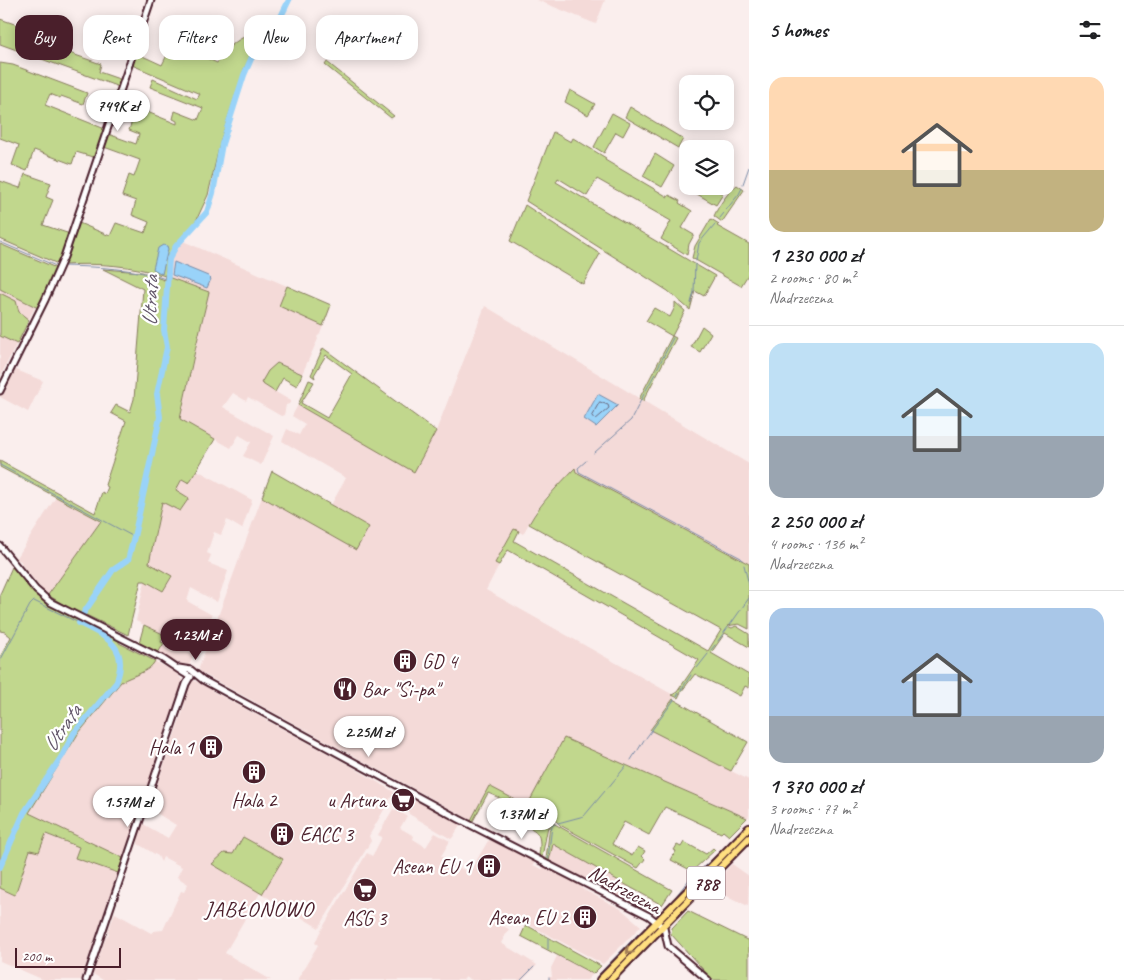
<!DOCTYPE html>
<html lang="en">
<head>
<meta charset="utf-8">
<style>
  :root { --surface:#fff; --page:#f6f6f6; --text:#202124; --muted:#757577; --line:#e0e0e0; --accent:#4a1f2b }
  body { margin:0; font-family:Caveat,sans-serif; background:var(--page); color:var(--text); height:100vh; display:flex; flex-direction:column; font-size:19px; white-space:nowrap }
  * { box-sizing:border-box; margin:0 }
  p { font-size:16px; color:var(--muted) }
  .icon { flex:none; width:28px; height:28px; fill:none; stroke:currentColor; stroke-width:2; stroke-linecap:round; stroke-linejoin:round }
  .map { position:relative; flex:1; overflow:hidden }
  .drawer { display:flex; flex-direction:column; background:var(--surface); width:375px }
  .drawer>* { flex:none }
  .guide { position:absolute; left:15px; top:15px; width:475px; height:45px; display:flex; gap:10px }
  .fabs { position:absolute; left:679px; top:75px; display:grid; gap:10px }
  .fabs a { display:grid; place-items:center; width:55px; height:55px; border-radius:10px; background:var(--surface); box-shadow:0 2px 12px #0003; font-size:25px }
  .scale { position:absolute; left:15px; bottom:12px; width:106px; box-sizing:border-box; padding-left:5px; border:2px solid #4a1f2b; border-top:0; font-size:14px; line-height:18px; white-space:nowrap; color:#4a1f2b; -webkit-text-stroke:4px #fff; paint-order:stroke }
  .price { position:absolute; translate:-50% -42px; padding:0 11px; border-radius:18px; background:#fff; color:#222; font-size:16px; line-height:32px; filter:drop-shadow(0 1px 2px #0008) }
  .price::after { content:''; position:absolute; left:50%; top:30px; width:15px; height:11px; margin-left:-8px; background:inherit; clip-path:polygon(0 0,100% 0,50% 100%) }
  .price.current { background:var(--accent); color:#fff }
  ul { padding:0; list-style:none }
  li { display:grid; align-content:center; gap:10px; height:265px; padding:0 20px }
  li+li { border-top:1px solid var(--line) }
  li span { display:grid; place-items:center; height:155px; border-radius:15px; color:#555 }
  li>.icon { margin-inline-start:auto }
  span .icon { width:90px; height:90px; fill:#fffc; stroke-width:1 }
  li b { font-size:21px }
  h2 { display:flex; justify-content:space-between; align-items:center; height:60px; padding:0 20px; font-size:21px }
  .chip { padding:0 18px; border-radius:15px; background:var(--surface); box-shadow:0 2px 12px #0003; font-size:18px; line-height:45px }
  .chip.current { background:var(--accent); color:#fff }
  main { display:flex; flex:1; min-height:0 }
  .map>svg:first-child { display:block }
  .built { fill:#f4dad8 }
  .green { fill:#c1d78d; stroke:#867b5c }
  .water { fill:#99d3f9; stroke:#798ba7 }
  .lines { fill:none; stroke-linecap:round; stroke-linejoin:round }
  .shore { stroke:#6a677d; stroke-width:1 }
  .stream { stroke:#798ba7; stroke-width:1 }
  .river { stroke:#99d3f9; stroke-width:6 }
  .minor-casing { stroke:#4a1f2b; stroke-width:9 }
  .major-casing { stroke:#4a1f2b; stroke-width:10 }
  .minor { stroke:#fff; stroke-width:5 }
  .major { stroke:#ffdf80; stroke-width:6 }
  .oneway { stroke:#a47f56 }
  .labels { text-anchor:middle; stroke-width:4.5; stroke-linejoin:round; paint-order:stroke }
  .shield { fill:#fff; stroke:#80626b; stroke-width:1 }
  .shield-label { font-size:19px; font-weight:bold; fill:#4a1f2b }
  .poi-label { font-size:20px; fill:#4a1f2b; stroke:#fff; text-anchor:end }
  .street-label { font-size:20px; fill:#4a1f2b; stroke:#fff }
  .water-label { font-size:21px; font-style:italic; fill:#625569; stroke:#fff }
  .quarter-label { font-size:22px; letter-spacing:1px; fill:#4a1f2b; stroke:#fff }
</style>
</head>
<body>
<main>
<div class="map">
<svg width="749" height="980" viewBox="0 0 749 980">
  <rect width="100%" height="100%" fill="#faeeed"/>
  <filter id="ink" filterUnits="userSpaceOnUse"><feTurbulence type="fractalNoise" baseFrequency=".02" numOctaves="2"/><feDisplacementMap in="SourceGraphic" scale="10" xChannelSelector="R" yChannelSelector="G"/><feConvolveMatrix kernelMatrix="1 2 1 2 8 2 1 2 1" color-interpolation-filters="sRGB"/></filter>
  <g filter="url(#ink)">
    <!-- built -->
    <path class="built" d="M537 0H605L596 24Z
      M183 241 287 286 279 306 323 326 320 334 317 337 318 339 302 374 277 363 262 384 291 401 289 404 286 405 284 415 281 416 248 397 246 401 233 393 223 407 274 436 261 465 243 456 251 442 239 435 231 448 180 419 209 292 170 278 171 258Z
      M0 289 35 307 0 377Z
      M485 306 749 464V564L575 472V469L547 497 536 511 523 534 514 529 495 563 499 565 486 590 675 696 650 730 749 780V816L747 818 623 764 555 820 489 791 473 821 200 672 199 668 262 497 356 550 369 527 331 505 346 478 282 441 287 429 299 435 305 424 292 416 298 405 414 471 436 431Z
      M14 369 43 381 28 412 0 397Z
      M197 470 252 500 242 529 227 520 221 535 214 532 207 553 211 555 208 563 228 571 217 602 191 588 187 601 212 615 204 637 199 639 189 666 185 664 184 666 158 653 163 643 161 642 164 635 136 621 145 581 163 591 172 577 149 563 162 501 180 511 188 498 176 491 182 479 189 483Z
      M56 497 101 521 49 594 44 592 22 565 21 561 16 559Z
      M119 643 177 673 183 682 123 858 29 813 78 734 121 682Z
      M193 680 212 689V691L349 765 394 792 369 836 371 841 319 928 262 894 283 859 233 854 212 864 260 893 225 953 271 980H103L93 974 106 937 109 934 108 931 115 913 151 933 154 931 163 930 181 891 184 892 188 884 177 877 182 867 163 857 161 862 158 856 138 844V838L143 824 168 838 176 825 153 811 158 804 161 794 155 791 185 705 183 704 191 681Z
      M416 800 461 824 453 837 451 839 409 814 408 810Z
      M393 809 407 816 400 828 414 836 413 839 426 847 435 833 450 841 441 856 469 873 488 841 492 840 535 862 533 865 535 866 542 869 545 867 580 885 582 889 621 909 641 926 603 964 509 914 503 926 509 929 501 943 537 965 523 980H472L466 977 463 980H297L318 945 315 943 319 934 367 853 372 856 375 851 382 837 378 835Z
      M45 834 79 847 75 858 118 873 81 980H44L0 961V888L15 895 31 849Z
      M552 844 629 885 622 899 549 861Z
      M732 864 749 876 748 906 710 888Z
      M557 956 593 974 587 980H550L548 977H552L551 968Z"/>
    <!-- green -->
    <path class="green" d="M0 19 41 33 38 42 101 64 99 72 122 80 119 87 0 44Z
      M259 21 274 30 269 39 261 41 254 48 244 69 221 139 208 195 195 223 175 245 168 256 165 276 209 292 196 346 180 419 215 439 189 483 182 479 176 490 189 498 180 511 162 502 149 563 172 576 163 591 145 581H141L128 635 86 615 85 618 48 595 101 521 0 467V461L95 513 102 492 105 494 108 487 105 485 126 421 111 413 116 405 130 412 134 399 143 289 103 269 142 272 164 280 165 276C132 265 98 263 64 265L79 223 110 236 116 223 145 233 149 222 132 215 136 201 122 196 129 175 134 177 140 160 104 147 108 134 136 144 139 134 129 130 134 115 117 109 120 101 177 124V121L173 119 175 111 198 120 203 108 150 87 153 79 197 99 200 94 132 65 136 53 162 65 173 43 217 63C227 49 235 39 252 34Z
      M327 62 394 116 391 118 325 65Z
      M0 63 13 65 87 93 83 104 61 96 60 98 50 94 45 105 105 129 96 158 76 152 72 164 34 150 27 171 12 165 19 145 0 138Z
      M570 90 595 104 588 115 565 102Z
      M630 107 683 139 678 148 625 117Z
      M612 113 630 123 623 136 616 132 604 153 594 147Z
      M553 132 571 142 573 138 606 158 605 160 668 197 669 195 680 201 679 203 692 211 682 228 694 235 689 244 687 255 661 239 671 221 597 179 587 196 558 178 556 182 715 276 704 296 695 291 690 310 668 291 526 201Z
      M655 154 674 166 662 187 643 176Z
      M25 174 51 183 46 197 53 200 43 225 70 234 58 264 0 239V181L20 188Z
      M737 185 744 190 722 222 714 216C719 205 728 192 737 185Z
      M702 186H709L723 194 716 205 697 194Z
      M525 205 600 254 583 284 510 241Z
      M711 219 719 224 717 226 749 244V273L741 286 692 258 695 246Z
      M0 244 56 268 38 308 0 289Z
      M287 286 331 305 323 326 279 306Z
      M0 293 16 301 19 312 29 320 17 344 0 336Z
      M675 302 685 311 672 336 676 338 643 401 639 399 672 336 646 321 654 308 670 317 675 307Z
      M702 326 711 333 700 352 691 347Z
      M323 348 436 431 414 472 298 405 309 380 314 382 301 403 327 418 352 374 326 355 314 375 315 378 311 375Z
      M277 363 302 374 297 386 283 378 275 392 261 383 268 371Z
      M575 468 576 472 749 564V629L739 624 727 626 732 628 736 626 749 634V647L725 633 711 653 749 675V688L745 686 740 696C726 688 710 682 695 674L681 692 678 698 672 695 677 692 699 660 508 550 499 565 495 563 514 529 519 531 514 541 708 651 721 630 529 524C541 502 558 486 575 468Z
      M272 471 369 527 356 550 262 497Z
      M12 567 48 603 119 640V643L155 661C149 673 132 675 121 682L78 734 29 813 123 858 118 873 75 858 79 847 46 834 39 852 30 850 15 895 0 888V657L11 637 5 632 0 631V594Z
      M144 625 165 635 161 642 164 643 158 653 139 643Z
      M673 699 748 742 731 771 650 730Z
      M564 738 747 818 729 836 723 831 721 833 665 807 649 835 624 822 612 844 632 856 638 847 645 851 642 856 645 859 638 868 560 825 555 820 549 821 542 857 539 855C544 823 529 833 513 817 510 813 510 810 508 806 504 799 495 796 488 793L473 821 471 820 489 786 527 806Z
      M553 823 672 890 662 905 553 844 549 861 546 859 550 825Z
      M243 837 283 859 262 894 212 864 224 853 233 854Z
      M684 842 706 854 713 848 715 850 692 871 671 860 676 851 674 850 677 845 681 847Z
      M688 911 749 941V980H712L707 976 708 975 671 934 672 928Z
      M526 925 601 966 593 974 521 936Z"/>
    <!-- water -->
    <path class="water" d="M163 245 167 246 168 249 162 274 153 269 158 248Z
      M174 262 208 276 211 279 207 288 172 275Z
      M598 394 618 405 596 427 584 419Z"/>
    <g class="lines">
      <!-- shore -->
      <path class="shore" d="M600 402 608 405 609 408 595 420 592 416Z"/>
      <!-- stream -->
      <path class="stream" d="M743 184 749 167
        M726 210 739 194 742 188
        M720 218 724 213
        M0 242 56 266
        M696 261 699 243 715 224
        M64 266C99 267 133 268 166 279
        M691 303 694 292 695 264
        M657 369 673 338
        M645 392 656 372
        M594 453 631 420 644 394
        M586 461 578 468 579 472 741 558 742 560
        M0 465 134 537
        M744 565 749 585
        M730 625 749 598
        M718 641 728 627
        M711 650 715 645
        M0 661 30 605 34 601 79 623
        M697 668 708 654
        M677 696 691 675
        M646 738 674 700
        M638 750 644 740
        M631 760 636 752
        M607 789 626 766
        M558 823 584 816 605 791
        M726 846 749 823
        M548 859 552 826 555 824
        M696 874 723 849
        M673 900 691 877
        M657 916 668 904
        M635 937 648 925
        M548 938V949
        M598 975 633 939
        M549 978V980
        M521 980 534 967"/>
      <!-- river -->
      <path class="river" d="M83 614 113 570 128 560 134 537 160 417 157 394 167 347 164 330 169 259 176 246 207 212 213 193 222 144 244 75 255 50 259 44 269 40 272 35 289 0
        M0 867 24 813 62 756 74 733 116 683C130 647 107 637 79 623L80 621"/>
      <!-- minor casing -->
      <g class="minor-casing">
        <path id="minor" d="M0 391 45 300 64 257 151 0
          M0 546 36 590 50 602 161 658C168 662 187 676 191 677
          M179 668 191 670 203 680 459 819 649 916 664 928 668 946 708 980
          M86 980 186 684 190 677"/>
      </g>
      <!-- major casing -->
      <g class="major-casing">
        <path id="major" d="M600 980 749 828
          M610 980 749 838"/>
      </g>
      <!-- minor -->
      <use href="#minor" class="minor"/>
      <!-- major -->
      <use href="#major" class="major"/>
    </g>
    <!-- one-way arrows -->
    <defs><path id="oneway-chevron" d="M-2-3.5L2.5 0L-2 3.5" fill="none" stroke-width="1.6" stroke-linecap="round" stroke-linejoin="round" transform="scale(1.25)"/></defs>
    <use class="oneway" href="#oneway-chevron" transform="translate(629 951) rotate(135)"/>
  </g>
  <!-- icons -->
  <defs>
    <g id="building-disc" transform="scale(1.25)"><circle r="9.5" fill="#4a1f2b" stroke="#fff"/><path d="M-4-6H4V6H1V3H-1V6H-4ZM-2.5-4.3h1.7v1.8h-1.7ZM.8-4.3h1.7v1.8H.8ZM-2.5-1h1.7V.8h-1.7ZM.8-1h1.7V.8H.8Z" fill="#fff"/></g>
    <g id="restaurant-disc" transform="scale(1.25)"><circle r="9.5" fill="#4a1f2b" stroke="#fff"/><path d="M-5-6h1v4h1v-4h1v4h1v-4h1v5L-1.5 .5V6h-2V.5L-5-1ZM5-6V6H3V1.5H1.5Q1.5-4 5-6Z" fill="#fff"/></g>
    <g id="supermarket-disc" transform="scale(1.25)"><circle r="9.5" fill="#4a1f2b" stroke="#fff"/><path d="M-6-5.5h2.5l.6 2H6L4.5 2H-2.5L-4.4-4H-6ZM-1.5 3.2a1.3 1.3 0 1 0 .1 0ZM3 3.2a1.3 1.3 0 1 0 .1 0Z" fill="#fff"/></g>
  </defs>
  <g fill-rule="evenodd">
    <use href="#building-disc" x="405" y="661"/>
    <use href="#restaurant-disc" x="345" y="689"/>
    <use href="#building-disc" x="211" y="747"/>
    <use href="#building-disc" x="254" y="772"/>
    <use href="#supermarket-disc" x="403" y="800"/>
    <use href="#building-disc" x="282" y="834"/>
    <use href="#building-disc" x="489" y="866"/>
    <use href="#supermarket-disc" x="365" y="890"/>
    <use href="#building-disc" x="585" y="917"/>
  </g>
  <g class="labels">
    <!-- shield labels -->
    <rect class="shield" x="687" y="866.5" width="38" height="33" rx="4"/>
    <g class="shield-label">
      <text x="706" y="890">788</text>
    </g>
    <!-- poi labels -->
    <g class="poi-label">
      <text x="422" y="668" text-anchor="start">GD 4</text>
      <text x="362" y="696" text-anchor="start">Bar "Si-pa"</text>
      <text x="194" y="754">Hala 1</text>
      <text x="254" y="807" text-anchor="middle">Hala 2</text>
      <text x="386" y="807">u Artura</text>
      <text x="300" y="841" text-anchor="start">EACC 3</text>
      <text x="472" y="873">Asean EU 1</text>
      <text x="568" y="924">Asean EU 2</text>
      <text x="365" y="925" text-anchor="middle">ASG 3</text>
    </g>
    <!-- street labels -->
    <g class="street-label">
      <text transform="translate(625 889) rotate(29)" y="7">Nadrzeczna</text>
    </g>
    <!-- water labels -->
    <g class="water-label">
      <text transform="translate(150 301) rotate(-88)" y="7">Utrata</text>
      <text transform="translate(62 728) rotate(-56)" y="7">Utrata</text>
    </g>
    <!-- quarter labels -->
    <g class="quarter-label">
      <text x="259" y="916">JABŁONOWO</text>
    </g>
  </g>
</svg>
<div class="fabs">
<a><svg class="icon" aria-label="locate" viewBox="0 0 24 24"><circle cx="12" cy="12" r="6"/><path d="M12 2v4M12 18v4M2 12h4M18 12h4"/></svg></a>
<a><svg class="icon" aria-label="layers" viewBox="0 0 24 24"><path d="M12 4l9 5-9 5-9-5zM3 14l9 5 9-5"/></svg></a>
</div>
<div class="scale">200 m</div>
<b class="price" style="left:118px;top:132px">749K zł</b>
<b class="price current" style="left:196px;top:661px">1.23M zł</b>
<b class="price" style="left:369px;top:758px">2.25M zł</b>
<b class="price" style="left:128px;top:828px">1.57M zł</b>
<b class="price" style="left:522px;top:840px">1.37M zł</b>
<div class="guide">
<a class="chip current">Buy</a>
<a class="chip">Rent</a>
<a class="chip">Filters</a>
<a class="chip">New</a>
<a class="chip">Apartment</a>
</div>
</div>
<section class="drawer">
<h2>5 homes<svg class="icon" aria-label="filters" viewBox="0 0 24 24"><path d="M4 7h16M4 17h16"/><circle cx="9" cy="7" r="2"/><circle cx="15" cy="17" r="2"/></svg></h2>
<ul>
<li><span style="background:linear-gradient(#ffd9b3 60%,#c2b280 0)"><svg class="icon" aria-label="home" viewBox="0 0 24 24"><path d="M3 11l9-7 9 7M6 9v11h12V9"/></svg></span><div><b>1 230 000 zł</b><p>2 rooms · 80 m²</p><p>Nadrzeczna</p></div></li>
<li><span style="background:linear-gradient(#bfe0f5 60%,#9aa5b1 0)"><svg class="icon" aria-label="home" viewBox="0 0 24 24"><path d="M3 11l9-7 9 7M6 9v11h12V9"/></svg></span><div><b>2 250 000 zł</b><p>4 rooms · 136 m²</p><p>Nadrzeczna</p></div></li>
<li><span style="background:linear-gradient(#a9c7e8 70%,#9aa5b1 0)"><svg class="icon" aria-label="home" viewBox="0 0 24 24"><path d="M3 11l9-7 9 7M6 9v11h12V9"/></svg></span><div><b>1 370 000 zł</b><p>3 rooms · 77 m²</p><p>Nadrzeczna</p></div></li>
</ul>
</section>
</main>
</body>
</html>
